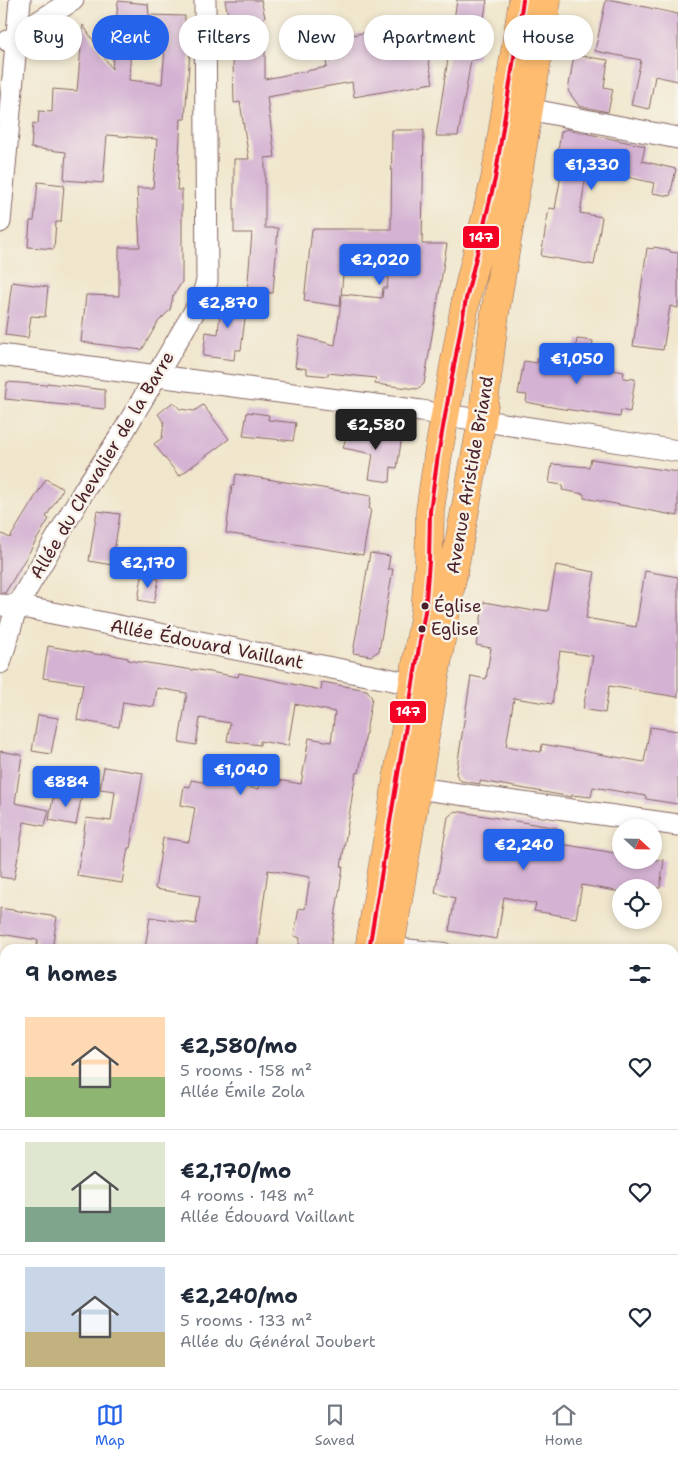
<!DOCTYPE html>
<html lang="en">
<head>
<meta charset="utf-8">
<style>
  :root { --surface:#fff; --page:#f6f6f7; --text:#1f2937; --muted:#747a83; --line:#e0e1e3; --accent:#2563eb }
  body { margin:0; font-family:"Shantell Sans",sans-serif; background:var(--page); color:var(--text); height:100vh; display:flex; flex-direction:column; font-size:19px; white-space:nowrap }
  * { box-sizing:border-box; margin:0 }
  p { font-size:16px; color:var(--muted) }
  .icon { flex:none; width:28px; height:28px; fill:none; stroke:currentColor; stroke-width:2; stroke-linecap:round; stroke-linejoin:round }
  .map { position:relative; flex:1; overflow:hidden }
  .sheet { position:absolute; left:0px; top:944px; width:679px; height:446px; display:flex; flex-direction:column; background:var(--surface); border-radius:15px 15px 0 0; box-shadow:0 2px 8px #0003 }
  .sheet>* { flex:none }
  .top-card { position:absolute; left:15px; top:15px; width:649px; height:45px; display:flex; gap:10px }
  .needle { width:32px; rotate:112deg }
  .buttons { position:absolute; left:612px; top:819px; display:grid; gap:10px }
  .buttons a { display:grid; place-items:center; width:50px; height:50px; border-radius:50%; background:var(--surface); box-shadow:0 2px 8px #0003; font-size:25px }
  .price { position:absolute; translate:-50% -42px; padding:0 11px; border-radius:5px; background:var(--accent); color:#fff; font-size:16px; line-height:32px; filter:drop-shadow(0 1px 2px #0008) }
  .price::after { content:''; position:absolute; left:50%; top:30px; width:15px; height:11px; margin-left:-8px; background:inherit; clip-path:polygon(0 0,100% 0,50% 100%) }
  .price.active { background:#222; color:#fff }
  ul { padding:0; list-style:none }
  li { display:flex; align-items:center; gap:15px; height:125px; padding:0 25px }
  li+li { border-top:1px solid var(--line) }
  li span { display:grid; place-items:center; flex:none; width:140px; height:100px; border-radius:0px; color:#555 }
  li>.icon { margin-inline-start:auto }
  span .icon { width:60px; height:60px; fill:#fffc; stroke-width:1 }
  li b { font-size:21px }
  h2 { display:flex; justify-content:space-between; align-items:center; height:60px; padding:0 25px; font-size:21px }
  .chip { padding:0 18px; border-radius:22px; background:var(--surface); box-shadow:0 2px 8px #0003; font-size:18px; line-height:45px }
  .chip.active { background:var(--accent); color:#fff }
  .menu { display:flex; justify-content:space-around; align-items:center; height:70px; border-top:1px solid var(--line); background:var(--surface); font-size:14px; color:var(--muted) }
  .menu a { display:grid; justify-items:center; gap:2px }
  .menu .active { color:var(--accent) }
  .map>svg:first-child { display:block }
  .building { fill:#d4b2d3; fill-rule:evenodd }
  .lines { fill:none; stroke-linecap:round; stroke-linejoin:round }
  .service-casing { stroke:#846563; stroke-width:12 }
  .minor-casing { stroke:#846563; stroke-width:23 }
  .primary-casing { stroke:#846563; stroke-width:29 }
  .service { stroke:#fff; stroke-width:10 }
  .minor { stroke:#fff; stroke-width:21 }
  .primary { stroke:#fdbc70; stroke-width:28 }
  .bus-1-casing { stroke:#f7f3e8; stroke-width:8 }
  .bus-1 { stroke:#f50024; stroke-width:4 }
  .bus-dot { fill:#4a1f2b; stroke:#f7f3e8; stroke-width:2 }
  .labels { text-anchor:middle; stroke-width:5; stroke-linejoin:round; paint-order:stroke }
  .bus-label { font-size:17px; fill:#4a1f2b; stroke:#f7f3e8; text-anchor:start }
  .street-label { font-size:18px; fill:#4a1f2b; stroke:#f7f3e8 }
  .line-badge { stroke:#f7f3e8; stroke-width:2 }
  .badge-label { font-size:14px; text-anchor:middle; font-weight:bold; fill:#fff }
</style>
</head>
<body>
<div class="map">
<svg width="678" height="1389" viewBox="0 0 678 1389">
  <rect width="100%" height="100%" fill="#f7f3e8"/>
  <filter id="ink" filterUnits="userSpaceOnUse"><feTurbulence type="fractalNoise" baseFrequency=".02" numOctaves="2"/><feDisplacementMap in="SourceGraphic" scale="10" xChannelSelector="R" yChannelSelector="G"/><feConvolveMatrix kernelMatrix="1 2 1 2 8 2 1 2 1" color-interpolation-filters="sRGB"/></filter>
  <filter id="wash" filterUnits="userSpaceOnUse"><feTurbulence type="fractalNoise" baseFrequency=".0096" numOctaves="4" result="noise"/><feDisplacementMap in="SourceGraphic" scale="20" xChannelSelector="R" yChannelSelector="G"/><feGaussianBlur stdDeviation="1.12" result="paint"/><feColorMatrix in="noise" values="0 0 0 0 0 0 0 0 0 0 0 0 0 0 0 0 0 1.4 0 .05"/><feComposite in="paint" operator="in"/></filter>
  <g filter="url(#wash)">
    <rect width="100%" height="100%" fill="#f0e6cc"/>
    <g id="blocks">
      <!-- building -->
      <path class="building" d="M225 0H261L265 17 263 18 268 45H265V79L327 67 322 40 421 23 433 83 354 97 352 82 267 97 275 157 265 158V228H278L273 293 247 292 252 233H234V159H249L240 102 234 103 233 61 237 60Z
        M457 0H487L477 59 471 60 458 136H436Z
        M606 0H613L678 14V81L655 76 649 109 631 105 641 60 595 51Z
        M118 1 148 4 149 15 185 16 184 37H191L185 119H181L177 190H182V282L173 296 170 310 158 322 142 350 81 342 86 295 119 296V247H140L137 188H153L157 139 107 135 103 183 64 180 66 152 31 148 33 123 38 124 39 111 52 112 53 89 77 91 83 25 112 69ZM131 48H165L162 84 129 80Z
        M574 55 608 60 604 87 613 89 608 112 579 106 568 91Z
        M566 129 645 146 642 161 676 169 670 196 652 193 654 183 587 168 580 213 602 217 594 265 541 256 549 208 555 209 563 164 556 163 561 132Z
        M392 130H424L422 244H447L424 384 417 389 375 384 376 378 328 373V376L307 374V369L295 367 299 336 335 345 342 294 382 298 383 288H387L391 254H345L340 306 304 301 312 229H391Z
        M38 182 64 185 61 222H56L54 249 28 247 30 221H34Z
        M654 247 670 250V252L678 253V308L670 306 663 350 633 346 647 248 653 249Z
        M12 282 48 287 45 317 31 316 28 338 5 335Z
        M232 292 248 294 241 350H235L234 360 203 356 206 332 218 334 221 302 231 304Z
        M577 339 593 341 589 366 624 372 623 378 635 379 630 412 621 410 620 417 557 408 526 402 527 395 518 394 524 361 537 363 538 358 573 364Z
        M7 382 46 385 47 383 105 390V409L5 399Z
        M173 402 180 409 194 411 203 405 229 439 179 476 154 444 162 438 164 422 158 414Z
        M247 412 269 415 268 420 296 423 293 441 243 436Z
        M356 428 402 436 397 468 391 467 390 482 369 479 373 454 343 448 348 430 355 432Z
        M591 459 678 472V516L584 498V494L562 490 563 485 549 483 552 464 589 467Z
        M236 474 371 496 369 509H371L363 555 226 533 232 485 234 486Z
        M46 479 63 489 46 517 49 519 5 593H0V533L10 538Z
        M97 511 120 514 112 565 89 561Z
        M370 553 390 556 388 569H393L379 651 371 656 353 653Z
        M556 565 595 572 586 618 636 627 645 571 678 577V697L609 686 605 713 583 709 593 656 560 651 552 704 514 698 506 746 541 752 542 744 644 762 650 727 678 731V804L646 799V796L593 787 591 797 572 795V797L480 781V784L461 781 456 774 471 676 486 679 491 648 476 645 484 602 534 611V609L548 611Z
        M142 576 159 579 154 603 138 600Z
        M48 646 102 655V653L128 658V660L193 670V669L238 677 239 673 321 690 322 682 367 690 372 698 359 773 356 772 341 867H343L330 949H298L300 938 294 936 299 908 305 909 310 877 268 870 257 949H145L150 917 196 924 200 896 155 889 163 838 189 842 195 808 181 805 184 786 190 787 191 780 207 783 209 770 230 773 228 784 259 789 261 777 301 784 309 738 331 742 335 712 295 704 288 746 260 741V745L227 741 230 723 200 718 196 745 179 742 187 693 157 688 154 707 123 702 119 727 77 720 83 684 43 678Z
        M38 715 58 718 51 754 32 751Z
        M0 751 22 755 15 803 49 810 45 826 24 822 14 879 0 877Z
        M104 767 143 773 130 848H128L122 883 77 876 86 818 111 821 115 791 100 789Z
        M61 790 82 794 76 825 49 820 53 798 59 799Z
        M455 811 558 828 555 843 621 854V860H664L660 888H621V892L582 885 576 918 534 911 536 904 504 897 497 939 449 931 455 898 435 893 448 817Z
        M0 908 57 917 52 949H36L38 940 0 934Z"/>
    </g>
  </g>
  <g filter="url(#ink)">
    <use href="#blocks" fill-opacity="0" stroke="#846563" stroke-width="1"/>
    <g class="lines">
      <!-- service casing -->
      <g class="service-casing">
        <path id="service" d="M393 943 445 948
          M674 1019 678 1020
          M674 1117 678 1118"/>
      </g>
      <!-- minor casing -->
      <g class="minor-casing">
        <path id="minor" d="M8 41 73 0
          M528 109 678 138
          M0 222 20 0
          M0 355 421 411 678 451
          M0 605 17 606 413 684
          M0 663 17 606 85 489 122 434 201 300 207 281 205 0
          M417 788 678 825
          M0 1027 5 1028
          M0 1267 5 1268
          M674 1330 678 1331
          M620 1389 621 1385"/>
      </g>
      <!-- primary casing -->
      <g class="primary-casing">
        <path id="primary" d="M369 949 425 611 429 561 430 511 438 455 466 299 495 179 523 0
          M390 949 445 616 482 421 495 313 547 0
          M295 1389V1385
          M327 1389 328 1385"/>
      </g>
      <!-- service -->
      <use href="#service" class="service"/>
      <!-- minor -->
      <use href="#minor" class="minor"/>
      <!-- primary -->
      <use href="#primary" class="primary"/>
      <!-- bus-1 casing -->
      <g class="bus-1-casing">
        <path id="bus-1" d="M369 949 425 611 429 561 430 511 438 455 466 299 495 179 523 0"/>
      </g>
      <!-- bus-1 -->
      <use href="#bus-1" class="bus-1"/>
    </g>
  </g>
  <!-- markers -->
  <g class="bus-dot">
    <circle cx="425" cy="606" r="4.5"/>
    <circle cx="422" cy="629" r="4.5"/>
  </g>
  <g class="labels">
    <!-- bus labels -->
    <g class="bus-label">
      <text x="434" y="612">Église</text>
      <text x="431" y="635">Eglise</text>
    </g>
    <!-- street labels -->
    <g class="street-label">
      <text transform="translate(102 465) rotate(-59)" y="6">Allée du Chevalier de la Barre</text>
      <text transform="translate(470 475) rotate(-80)" y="6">Avenue Aristide Briand</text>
      <text transform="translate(207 644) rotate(11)" y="6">Allée Édouard Vaillant</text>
    </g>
  </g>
  <g class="line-badge">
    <rect x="462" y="225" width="38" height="24" rx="5" fill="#f50024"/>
    <rect x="389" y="700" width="38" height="24" rx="5" fill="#f50024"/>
  </g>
  <g class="badge-label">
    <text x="481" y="242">147</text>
    <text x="408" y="716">147</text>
  </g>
</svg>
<div class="buttons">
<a><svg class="needle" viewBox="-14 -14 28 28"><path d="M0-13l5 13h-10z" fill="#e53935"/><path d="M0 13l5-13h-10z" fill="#747a83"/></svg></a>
<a><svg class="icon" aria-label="locate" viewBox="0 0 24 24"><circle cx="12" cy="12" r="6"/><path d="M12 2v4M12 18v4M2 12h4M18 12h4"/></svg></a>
</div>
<b class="price" style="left:592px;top:191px">€1,330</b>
<b class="price" style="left:380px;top:286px">€2,020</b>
<b class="price" style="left:228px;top:329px">€2,870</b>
<b class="price" style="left:577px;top:385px">€1,050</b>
<b class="price active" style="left:376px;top:451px">€2,580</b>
<b class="price" style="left:148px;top:589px">€2,170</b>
<b class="price" style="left:241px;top:796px">€1,040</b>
<b class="price" style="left:66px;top:808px">€884</b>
<b class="price" style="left:524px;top:871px">€2,240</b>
<div class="top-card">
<a class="chip">Buy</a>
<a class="chip active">Rent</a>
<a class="chip">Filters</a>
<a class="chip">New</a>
<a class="chip">Apartment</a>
<a class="chip">House</a>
</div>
<section class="sheet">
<h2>9 homes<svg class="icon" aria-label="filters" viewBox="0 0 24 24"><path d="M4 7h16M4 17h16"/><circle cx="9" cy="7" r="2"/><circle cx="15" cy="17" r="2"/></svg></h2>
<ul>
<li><span style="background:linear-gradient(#ffd9b3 60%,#8fb573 0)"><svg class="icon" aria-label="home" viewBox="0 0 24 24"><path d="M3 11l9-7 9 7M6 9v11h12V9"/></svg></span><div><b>€2,580/mo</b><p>5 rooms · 158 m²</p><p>Allée Émile Zola</p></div><svg class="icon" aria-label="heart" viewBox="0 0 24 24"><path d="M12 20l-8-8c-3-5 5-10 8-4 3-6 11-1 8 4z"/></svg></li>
<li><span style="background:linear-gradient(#dfe7d0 65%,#7fa58c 0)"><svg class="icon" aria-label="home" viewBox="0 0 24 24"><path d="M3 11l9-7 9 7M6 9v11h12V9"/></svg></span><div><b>€2,170/mo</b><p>4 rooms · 148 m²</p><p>Allée Édouard Vaillant</p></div><svg class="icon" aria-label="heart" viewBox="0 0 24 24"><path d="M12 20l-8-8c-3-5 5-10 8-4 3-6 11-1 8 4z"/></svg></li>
<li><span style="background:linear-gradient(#c9d6e8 65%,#c2b280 0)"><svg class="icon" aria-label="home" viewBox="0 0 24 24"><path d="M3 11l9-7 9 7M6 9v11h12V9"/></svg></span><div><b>€2,240/mo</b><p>5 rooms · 133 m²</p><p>Allée du Général Joubert</p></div><svg class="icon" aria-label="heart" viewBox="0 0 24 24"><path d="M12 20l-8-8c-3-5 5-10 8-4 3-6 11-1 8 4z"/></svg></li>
</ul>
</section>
</div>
<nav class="menu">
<a class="active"><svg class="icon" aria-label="map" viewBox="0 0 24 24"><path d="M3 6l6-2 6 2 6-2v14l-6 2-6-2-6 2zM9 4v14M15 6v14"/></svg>Map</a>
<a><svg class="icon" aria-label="saved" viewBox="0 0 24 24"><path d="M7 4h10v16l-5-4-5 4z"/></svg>Saved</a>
<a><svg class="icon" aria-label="home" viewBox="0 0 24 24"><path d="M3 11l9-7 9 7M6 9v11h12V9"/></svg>Home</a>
</nav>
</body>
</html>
